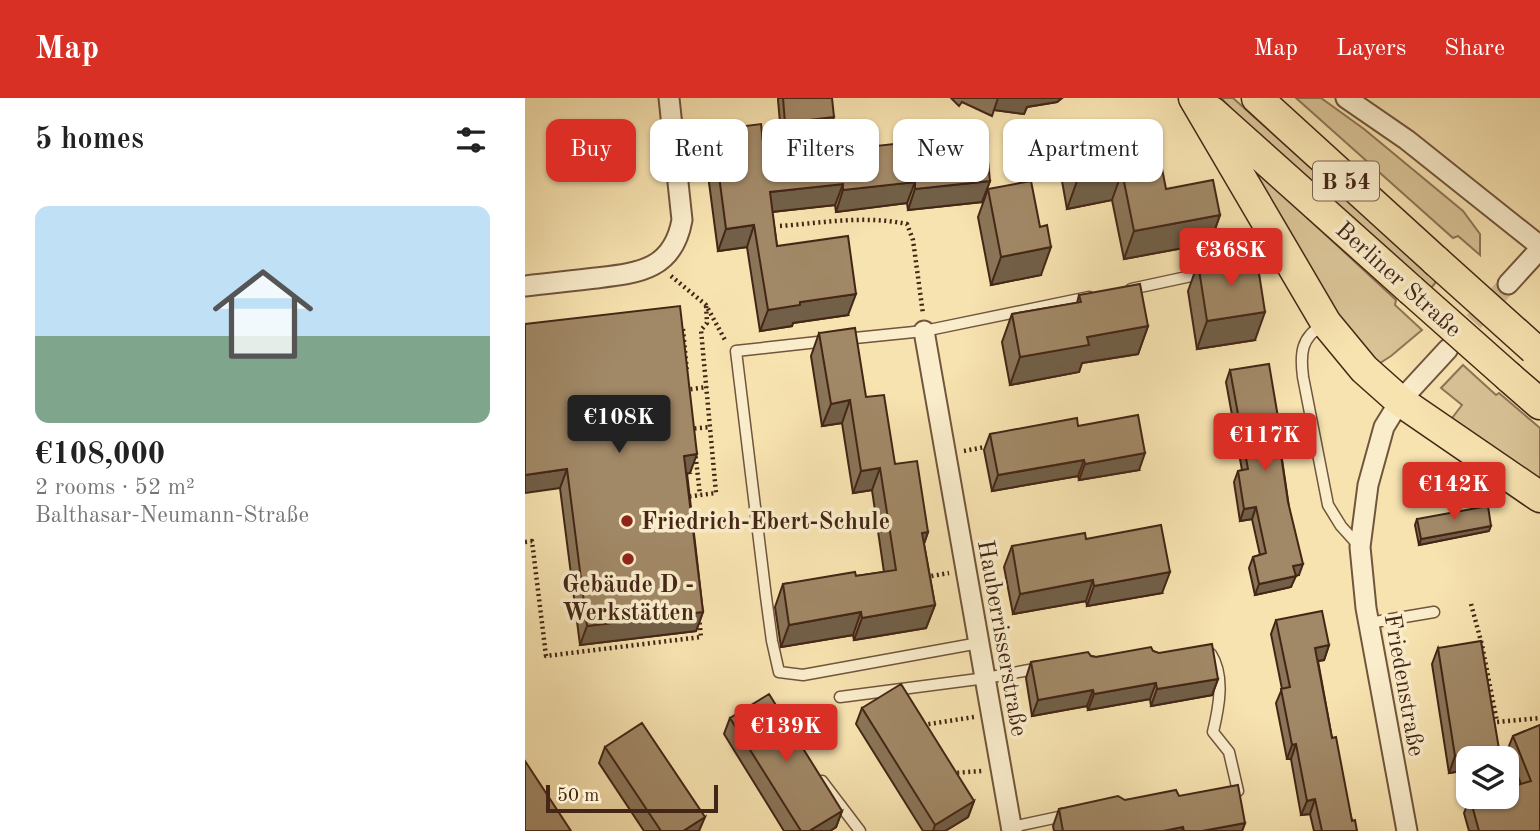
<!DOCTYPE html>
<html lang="en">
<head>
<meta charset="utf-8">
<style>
  :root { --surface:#fff; --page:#f6f6f6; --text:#222; --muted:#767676; --line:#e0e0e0; --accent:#d93025 }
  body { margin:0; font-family:"Old Standard TT",serif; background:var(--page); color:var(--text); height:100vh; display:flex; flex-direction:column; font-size:26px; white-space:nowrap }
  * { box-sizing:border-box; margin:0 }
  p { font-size:23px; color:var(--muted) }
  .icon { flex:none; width:38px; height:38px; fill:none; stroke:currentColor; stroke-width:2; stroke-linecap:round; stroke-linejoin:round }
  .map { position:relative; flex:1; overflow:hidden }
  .side { display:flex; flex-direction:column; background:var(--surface); width:525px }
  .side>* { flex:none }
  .hud { position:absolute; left:21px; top:21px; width:665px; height:63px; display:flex; gap:14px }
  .controls { position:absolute; left:931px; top:648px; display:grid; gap:14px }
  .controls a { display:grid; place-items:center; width:63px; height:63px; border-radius:14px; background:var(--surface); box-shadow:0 2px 5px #0004; font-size:35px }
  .scale { position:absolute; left:21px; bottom:18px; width:172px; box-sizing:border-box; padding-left:7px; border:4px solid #442616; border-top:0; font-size:19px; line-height:24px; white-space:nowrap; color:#442616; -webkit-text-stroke:5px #faedcc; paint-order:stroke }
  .price { position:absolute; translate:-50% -60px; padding:0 16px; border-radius:7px; background:var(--accent); color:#fff; font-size:23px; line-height:46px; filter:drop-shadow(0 2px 4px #0008) }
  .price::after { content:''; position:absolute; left:50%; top:42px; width:21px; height:16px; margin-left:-10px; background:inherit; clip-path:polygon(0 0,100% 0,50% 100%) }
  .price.current { background:#222; color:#fff }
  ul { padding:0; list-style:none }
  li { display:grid; align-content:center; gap:14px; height:371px; padding:0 35px }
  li+li { border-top:2px solid var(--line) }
  li span { display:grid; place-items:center; height:217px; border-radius:14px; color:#555 }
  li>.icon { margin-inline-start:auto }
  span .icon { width:126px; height:126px; fill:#fffc; stroke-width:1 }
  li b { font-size:30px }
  h2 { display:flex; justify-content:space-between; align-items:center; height:84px; padding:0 35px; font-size:30px }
  .tag { padding:0 24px; border-radius:14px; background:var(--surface); box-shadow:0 2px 5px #0004; font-size:24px; line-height:63px }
  .tag.current { background:var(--accent); color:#fff }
  header { display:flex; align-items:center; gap:42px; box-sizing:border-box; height:98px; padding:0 35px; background:var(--accent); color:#fff }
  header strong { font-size:33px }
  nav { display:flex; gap:38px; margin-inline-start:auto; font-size:24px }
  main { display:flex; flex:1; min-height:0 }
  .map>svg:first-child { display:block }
  .grass { fill:#d9c396; stroke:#8e7456; stroke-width:2 }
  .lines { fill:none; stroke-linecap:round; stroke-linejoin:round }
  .street-tunnel { stroke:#d3bd91; stroke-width:19; stroke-dasharray:19 10; stroke-linecap:butt }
  .lane-casing { stroke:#71553c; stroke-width:13 }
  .street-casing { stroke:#71553c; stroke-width:23 }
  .primary-casing { stroke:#442616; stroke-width:33 }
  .path { stroke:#442616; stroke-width:4.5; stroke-dasharray:2 3.5; stroke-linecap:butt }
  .lane { stroke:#faedcc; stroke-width:10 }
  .street { stroke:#faedcc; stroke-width:19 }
  .primary { stroke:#f7e3b0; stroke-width:30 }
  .primary-bridge-casing { stroke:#442616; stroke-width:33; stroke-linecap:butt }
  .path-bridge { stroke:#442616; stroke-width:4.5; stroke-dasharray:2 3.5; stroke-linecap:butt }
  .primary-bridge { stroke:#f7e3b0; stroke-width:30 }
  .wall { fill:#8a7558; stroke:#442616; stroke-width:2 }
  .shaded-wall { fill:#715f47; stroke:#442616; stroke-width:2 }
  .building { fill:#a18866; stroke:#442616; stroke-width:2 }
  .poi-dot { fill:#8f2418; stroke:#faedcc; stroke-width:2.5 }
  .labels { text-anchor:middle; stroke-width:7; stroke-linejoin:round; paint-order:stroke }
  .shield { fill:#faedcc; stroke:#7b624d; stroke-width:2 }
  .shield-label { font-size:23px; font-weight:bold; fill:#442616 }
  .street-label { font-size:24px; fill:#442616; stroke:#faedcc }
  .poi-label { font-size:24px; font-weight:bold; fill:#442616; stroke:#faedcc; text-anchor:start }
</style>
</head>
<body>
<header>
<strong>Map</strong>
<nav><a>Map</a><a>Layers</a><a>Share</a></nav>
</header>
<main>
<section class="side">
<h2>5 homes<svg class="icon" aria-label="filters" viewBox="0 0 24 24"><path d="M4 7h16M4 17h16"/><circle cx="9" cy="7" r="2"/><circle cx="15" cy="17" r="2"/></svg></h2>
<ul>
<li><span style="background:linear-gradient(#bfe0f5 60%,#7fa58c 0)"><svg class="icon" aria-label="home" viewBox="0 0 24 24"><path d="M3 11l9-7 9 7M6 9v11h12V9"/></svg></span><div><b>€108,000</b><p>2 rooms · 52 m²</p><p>Balthasar-Neumann-Straße</p></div></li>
</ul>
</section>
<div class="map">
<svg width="1015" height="733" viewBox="0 0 1015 733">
  <rect width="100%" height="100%" fill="#f7e3b0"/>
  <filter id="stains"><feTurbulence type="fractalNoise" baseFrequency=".00286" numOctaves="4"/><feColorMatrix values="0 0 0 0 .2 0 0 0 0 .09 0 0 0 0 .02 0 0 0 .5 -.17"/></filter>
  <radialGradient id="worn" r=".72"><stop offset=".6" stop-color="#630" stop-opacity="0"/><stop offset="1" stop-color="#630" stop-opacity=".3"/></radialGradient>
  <!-- grass -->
  <path class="grass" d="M696 0H708L912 183 905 191 720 25Z
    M771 0H796L839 31 938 113 955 136V157L933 138 928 140Z
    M721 63 871 202 870 207 897 232 866 258 852 267 810 216Z
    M938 267 971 297 974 295 1015 330V386L924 324 937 307 916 290Z"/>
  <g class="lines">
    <!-- street-tunnel -->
    <path class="street-tunnel" d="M929 245 983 186"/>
    <!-- lane casing -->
    <g class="lane-casing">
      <path id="lane" d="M606 191 680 175
        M798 227C776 239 775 256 778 279L803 407 816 428 834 448
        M320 241 399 233 564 199
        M302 243 211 253 241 499 247 543 254 574 278 577 454 545
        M844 525 909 514
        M686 556C700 578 694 609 688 634L704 654 713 693 706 695
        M315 599 461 580 515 570
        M297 683 335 733
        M487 729 543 717"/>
    </g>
    <!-- street casing -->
    <g class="street-casing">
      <path id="street" d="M821 0 882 42 1015 148
        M983 186 1015 151
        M0 188C24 185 47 183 71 180 114 175 148 172 157 122L144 0
        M399 233 487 733
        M882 733 841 510 835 449 843 387 859 329 875 303 923 251"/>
    </g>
    <!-- primary casing -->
    <g class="primary-casing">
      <path id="primary" d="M669 0 801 225 839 271 875 303 1015 399
        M732 0 911 163
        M687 14 886 192
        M984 279 1015 306"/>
    </g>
    <!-- path -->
    <path class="path" d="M255 128C297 125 340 117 382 126L388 142 398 216
      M146 178 181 207 200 242
      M158 231 162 274
      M170 353 175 397
      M439 353 465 348
      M161 401V399L191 395 176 232 182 225 181 207
      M0 444 7 443 21 558 176 539 174 518
      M401 479 424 475
      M946 506 957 547 972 624 1015 620
      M398 627 449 619
      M428 673 429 675 457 673"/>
    <!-- lane -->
    <use href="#lane" class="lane"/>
    <!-- street -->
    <use href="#street" class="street"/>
    <!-- primary -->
    <use href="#primary" class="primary"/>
    <!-- primary-bridge casing -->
    <g class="primary-bridge-casing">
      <path id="primary-bridge" d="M911 163 1009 251
        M886 192 984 279"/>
    </g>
    <!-- path-bridge -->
    <path class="path-bridge" d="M160 292 182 289
      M164 331 185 329"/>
    <!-- primary-bridge -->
    <use href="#primary-bridge" class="primary-bridge"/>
  </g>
  <!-- wall -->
  <path class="wall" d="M253 0H307L305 30 256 36 253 2Z
    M426 0H537L532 4 502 9 499 16 469 12 467 18 437 4 434 8Z
    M188 32 239 54 388 52 465 83 457 104 383 112 382 105 311 114 310 107 247 114 252 148 323 217 268 225 267 228 235 233 222 149 193 153 180 54Z
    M588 38 641 91 695 117 685 145 599 161 587 102 542 111 537 83 547 55 584 48Z
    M463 91 516 177 466 187 453 119Z
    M673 165 730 242 672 251 663 193Z
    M554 197 623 228 613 256 557 265 554 274 485 287 477 244 487 216 552 205Z
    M0 226 165 375H162L178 514 171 533 55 547 35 390Z
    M294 235 341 299 370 366 403 434 399 446 410 507 401 530 329 542 328 537 256 549 250 509 258 486 331 478 359 474 347 392 328 395 317 325 297 328 286 258Z
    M705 272 754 341 774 477 770 478 766 489 730 497 724 470 728 459 735 457 727 421 715 423 709 384 713 373 717 372 701 284Z
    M553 328 614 372 554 382 553 378 467 393 459 352 465 336Z
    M892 421 964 433 894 447 890 427Z
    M561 441 637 495 562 508 561 503 488 516 479 469 487 448Z
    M751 522 804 547 799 562 793 563 807 640 827 723 832 733H789L785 716 776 717 766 661H762L751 605 757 591 746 536Z
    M913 550 943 660V672L924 675 907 566Z
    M628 553 693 581 687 597 626 608 625 601 563 612 562 608 507 618 501 580 506 564 566 558 571 559Z
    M337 610 449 703 443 719 420 733H398L331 626Z
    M205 620 317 713 311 729 305 733H259L199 636Z
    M1015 627V733H944L939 715 945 700 996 686 982 653 988 638Z
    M80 649 174 733H119L74 665Z
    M654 698 720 725 717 733H529L528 728 534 711 600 702Z"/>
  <!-- shaded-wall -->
  <path class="shaded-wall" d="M473 0H537L532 4 502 9 499 16 469 12Z
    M309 19 305 30 256 36 260 25Z
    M597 74 587 102 542 111 552 83Z
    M465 83 457 104 383 112 390 91Z
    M390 84 382 105 311 114 318 92Z
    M318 86 310 107 237 115 245 94Z
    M695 117 685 145 599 161 609 133Z
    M229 127 222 149 193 153 201 131Z
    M526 149 516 177 466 187 476 159Z
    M331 196 323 217 268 225 267 228 235 233 243 212 275 204Z
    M740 214 730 242 672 251 682 223Z
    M623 228 613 256 557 265 554 274 485 287 495 259 562 239Z
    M325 302 317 325 297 328 306 306Z
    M620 355 614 372 554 382 560 366Z
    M172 356 165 375 153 377 159 358Z
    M559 362 553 378 467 393 473 377Z
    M355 370 347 392 328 395 336 373Z
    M42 371 35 390 0 395V377Z
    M731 409 727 421 715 423 719 411Z
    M966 428 964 433 894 447 896 441Z
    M403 434 395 457 397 435Z
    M778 466 774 477 764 479 768 468Z
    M645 474 637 495 562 508 569 488Z
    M771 478 766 489 730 497 734 486Z
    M568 482 561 503 488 516 495 496Z
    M410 507 401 530 329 542 337 520Z
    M178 514 171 533 55 547 62 528Z
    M336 514 328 537 256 549 264 527Z
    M804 547 799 562 785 564 790 550Z
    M693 581 687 597 626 608 632 591Z
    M631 585 625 601 563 612 569 596Z
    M568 592 562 608 507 618 513 602Z
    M771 646 766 661H762L767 647Z
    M974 651 971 660H943V672L924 675 930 658Z
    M790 701 785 716 776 717 782 703Z
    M449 703 443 719 420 733H408L410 727Z
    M317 713 311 729 305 733H284Z
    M180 719 174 733H158Z
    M720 725 717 733H677Z
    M658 729 657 733H638Z"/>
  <!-- building -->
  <path class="building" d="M258 0H307L309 19 260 25Z
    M236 26 239 54 313 46 315 52 387 44 388 52 461 43 465 83 390 91V84L318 92V86L245 94 252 148 323 138 331 196 275 204V207L243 212 229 127 201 131 188 32Z
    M629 30 641 91 688 82 695 117 609 133 597 74 552 83 547 55 589 47 588 38Z
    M506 83 515 129 522 127 526 149 476 159 463 91Z
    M731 156 740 214 682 223 673 165Z
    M615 186 623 228 562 239 564 247 495 259 487 216 556 204 554 197Z
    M155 208 172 356 159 358 178 514 62 528 42 371 0 377V226Z
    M330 230 341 299 359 297 370 366 392 363 403 434 397 435 410 507 337 520 336 514 264 527 258 486 330 474 331 478 371 472 355 370 336 373 325 302 306 306 294 235Z
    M744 266 756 337H753L763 404 778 466 768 468 771 478 734 486 728 459 741 455 731 409 719 411 713 373 723 371 705 272Z
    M613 317 620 355 560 366 559 362 473 377 465 336 552 320 553 328Z
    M963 408 966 428 896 441 892 421Z
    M636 427 645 474 569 488 568 482 495 496 487 448 560 435 561 441Z
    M797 513 804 547 790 550 807 640 811 639 827 723 830 722 832 733H797L790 701 782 703 771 646 767 647 756 591 765 589 751 522Z
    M956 543 974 651 930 658 913 550Z
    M687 546 693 581 632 591 631 585 569 596 568 592 513 602 506 564 563 554 566 558 571 559 626 549 628 553 634 555Z
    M376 586 449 703 410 727 337 610Z
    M244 596 317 713 284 733H276L205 620Z
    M117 625 180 719 158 733H136L80 649Z
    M1015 627V733H954L945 700 952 698H982V690L1006 683 988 638Z
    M0 663 46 733H0Z
    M713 687 720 725 677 733H659L658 729 638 733H538L534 711 593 698 600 702 651 692 654 698Z"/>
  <!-- markers -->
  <g class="poi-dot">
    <circle cx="102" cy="423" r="7"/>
    <circle cx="103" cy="461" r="7"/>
  </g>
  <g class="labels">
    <!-- shield labels -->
    <rect class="shield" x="788" y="63.5" width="66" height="39" rx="5"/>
    <g class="shield-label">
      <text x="821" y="91">B 54</text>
    </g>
    <!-- street labels -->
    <g class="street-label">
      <text transform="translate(874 181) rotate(42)" y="8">Berliner Straße</text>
      <text transform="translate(478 540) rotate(80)" y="8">Hauberrisserstraße</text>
      <text transform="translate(880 587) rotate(80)" y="8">Friedenstraße</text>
    </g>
    <!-- poi labels -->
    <g class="poi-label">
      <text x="116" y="431">Friedrich-Ebert-Schule</text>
      <text x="103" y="494" text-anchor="middle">Gebäude D -<tspan x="103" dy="28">Werkstätten</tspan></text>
    </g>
  </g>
  <rect width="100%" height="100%" filter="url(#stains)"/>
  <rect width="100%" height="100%" fill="url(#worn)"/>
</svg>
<div class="controls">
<a><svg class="icon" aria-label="layers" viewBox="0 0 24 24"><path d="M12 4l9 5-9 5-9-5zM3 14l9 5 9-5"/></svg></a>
</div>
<div class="scale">50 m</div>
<b class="price" style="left:706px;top:190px">€368K</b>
<b class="price current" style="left:94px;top:357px">€108K</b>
<b class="price" style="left:740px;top:375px">€117K</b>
<b class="price" style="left:929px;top:424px">€142K</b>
<b class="price" style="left:261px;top:666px">€139K</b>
<div class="hud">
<a class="tag current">Buy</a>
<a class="tag">Rent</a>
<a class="tag">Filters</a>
<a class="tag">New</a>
<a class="tag">Apartment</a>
</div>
</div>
</main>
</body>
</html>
